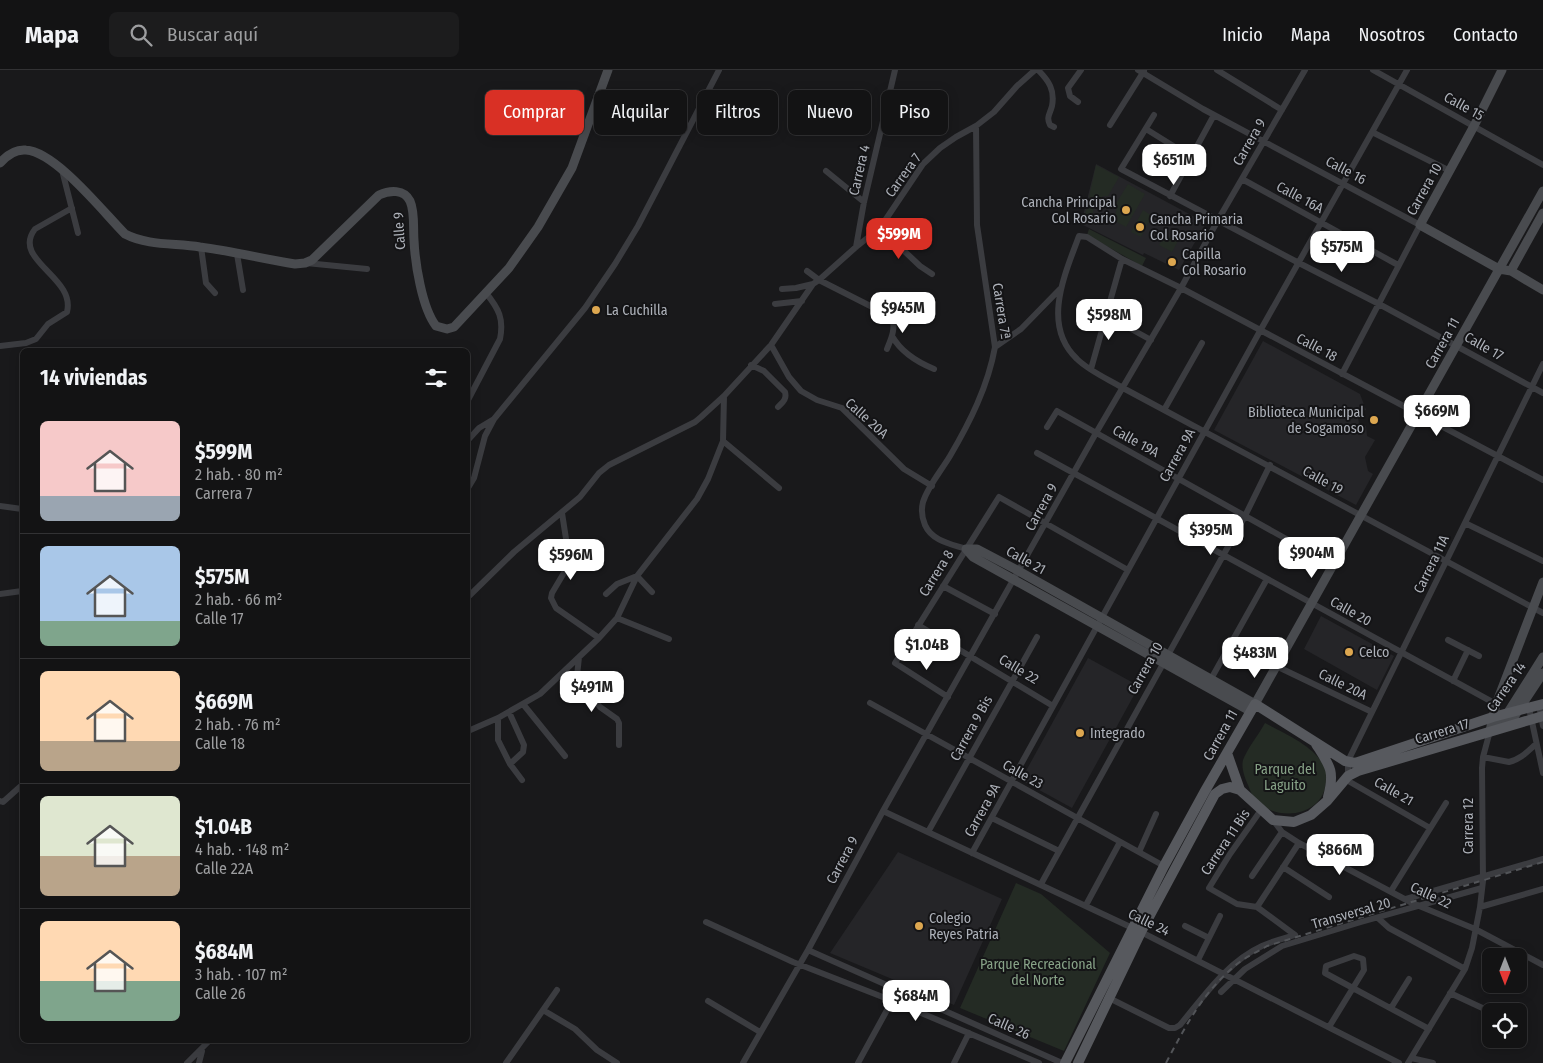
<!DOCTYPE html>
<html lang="es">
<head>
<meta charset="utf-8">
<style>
  :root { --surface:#131314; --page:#1c1c1d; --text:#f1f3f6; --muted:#9d9ea0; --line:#323234; --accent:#d93025 }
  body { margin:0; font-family:"Fira Sans Condensed",sans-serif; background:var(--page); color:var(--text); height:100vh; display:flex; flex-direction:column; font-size:19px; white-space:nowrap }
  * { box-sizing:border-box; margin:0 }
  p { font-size:16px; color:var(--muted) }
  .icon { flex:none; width:28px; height:28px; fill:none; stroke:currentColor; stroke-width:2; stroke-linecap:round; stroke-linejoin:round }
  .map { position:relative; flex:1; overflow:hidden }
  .side { position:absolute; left:20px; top:278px; width:450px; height:695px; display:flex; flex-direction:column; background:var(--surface); border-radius:8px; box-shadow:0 2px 12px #0003,0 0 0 1px var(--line) }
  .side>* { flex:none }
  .banner { position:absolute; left:485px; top:20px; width:475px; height:45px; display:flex; gap:10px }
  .needle { width:32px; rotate:180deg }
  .fabs { position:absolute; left:1482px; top:878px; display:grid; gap:10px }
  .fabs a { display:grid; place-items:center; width:45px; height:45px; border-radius:8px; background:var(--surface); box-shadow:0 2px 12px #0003,0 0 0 1px var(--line); font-size:25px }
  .price { position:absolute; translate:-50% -42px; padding:0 11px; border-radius:10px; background:#fff; color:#222; font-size:16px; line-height:32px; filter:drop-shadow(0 1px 2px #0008) }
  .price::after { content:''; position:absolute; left:50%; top:30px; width:15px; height:11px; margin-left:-8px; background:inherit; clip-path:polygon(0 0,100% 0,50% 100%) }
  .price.current { background:var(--accent); color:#fff }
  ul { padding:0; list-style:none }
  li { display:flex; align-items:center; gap:15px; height:125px; padding:0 20px }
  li+li { border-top:1px solid var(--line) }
  li span { display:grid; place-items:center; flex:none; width:140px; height:100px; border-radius:8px; color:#555 }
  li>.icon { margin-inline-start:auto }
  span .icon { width:60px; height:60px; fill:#fffc; stroke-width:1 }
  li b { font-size:21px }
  h2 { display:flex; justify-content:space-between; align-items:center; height:60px; padding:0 20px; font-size:21px }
  .chip { padding:0 18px; border-radius:8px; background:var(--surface); box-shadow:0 2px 12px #0003,0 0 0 1px var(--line); font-size:18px; line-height:45px }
  .chip.current { background:var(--accent); color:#fff }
  header { display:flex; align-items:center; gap:30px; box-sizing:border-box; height:70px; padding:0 25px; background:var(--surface); border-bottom:1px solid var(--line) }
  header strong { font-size:24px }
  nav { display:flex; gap:28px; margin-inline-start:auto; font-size:18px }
  .search { width:350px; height:45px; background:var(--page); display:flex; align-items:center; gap:12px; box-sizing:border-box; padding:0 18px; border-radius:8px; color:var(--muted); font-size:19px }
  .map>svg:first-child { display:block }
  .built { fill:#252528 }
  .green { fill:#242b24 }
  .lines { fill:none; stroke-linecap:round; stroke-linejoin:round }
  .street { stroke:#3b3c40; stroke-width:6 }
  .secondary { stroke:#494b4f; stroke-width:9 }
  .primary { stroke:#57595e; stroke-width:10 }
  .rail { stroke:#525458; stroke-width:2; stroke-dasharray:6 5; stroke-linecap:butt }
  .poi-dot { fill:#dda750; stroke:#141416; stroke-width:2 }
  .labels { text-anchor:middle; stroke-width:4; stroke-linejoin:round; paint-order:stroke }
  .street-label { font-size:14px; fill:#adb1b9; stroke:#141416 }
  .poi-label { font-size:14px; fill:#adb1b9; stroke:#141416; text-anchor:start }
  .park-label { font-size:14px; fill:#87a287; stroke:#141416 }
</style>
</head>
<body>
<header>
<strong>Mapa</strong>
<div class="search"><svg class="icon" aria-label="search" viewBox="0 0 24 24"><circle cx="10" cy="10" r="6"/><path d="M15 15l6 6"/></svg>Buscar aquí</div>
<nav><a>Inicio</a><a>Mapa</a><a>Nosotros</a><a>Contacto</a></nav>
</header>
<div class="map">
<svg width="1543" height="993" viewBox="0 0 1543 993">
  <rect width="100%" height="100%" fill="#19191b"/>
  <!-- built -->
  <path class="built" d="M1096 94 1206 153 1179 200 1144 183 1143 185 1081 154Z
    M1263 271 1360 324 1366 340 1357 343 1359 353 1366 356 1367 366 1375 370 1365 387 1368 401 1373 404 1356 435 1214 360Z
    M1321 546 1394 586 1377 620 1304 579Z
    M1088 588 1139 616 1072 738 1021 710Z
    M898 782 1002 829 954 935 830 883Z"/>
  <!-- green -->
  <path class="green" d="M1096 95 1119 107 1108 126H1103L1102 129 1089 127Z
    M1128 114 1145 124 1126 157 1115 151 1117 132Z
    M1089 128H1094L1093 143 1091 145 1088 154 1083 152Z
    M1143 140 1152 146 1141 167 1131 162Z
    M1089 159 1146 188 1142 196 1087 165Z
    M1165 165 1178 171 1172 182 1159 175Z
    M1265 653C1285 664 1311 674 1324 695 1327 699 1327 704 1326 709 1326 745 1281 753 1257 732 1253 728 1250 720 1248 715 1245 708 1241 698 1243 690 1247 679 1259 664 1265 653Z
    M1016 813 1041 824 1110 883 1064 981 960 938Z"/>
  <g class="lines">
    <!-- street -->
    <path class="street" d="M1038 0C1049 11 1055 20 1052 36 1050 44 1046 47 1050 55L1054 57
      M1138 0 1203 39 1420 155 1342 304
      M1217 0 1282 40
      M1373 0 1543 95
      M1078 32 1070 26 1068 18 1081 0
      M1154 45 1121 99 1299 193 1379 234 1543 323
      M1110 55 1144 1
      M1146 59 1191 87
      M1372 62 1450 101
      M62 100 78 163
      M826 101 864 132
      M1242 109 1398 195
      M1170 126 1214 45
      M880 158 920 196 932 204
      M201 177 206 213 215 223
      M856 177 864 132 895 0
      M237 184 243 220
      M306 193 367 199
      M807 201 819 210 892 247C896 259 891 269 887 279
      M782 219 796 218 813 214
      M775 234 802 231
      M888 245 903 225
      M1115 250 1151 270
      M892 266C901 282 917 292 934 299
      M771 275 789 307 801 321 817 330 842 338 904 399 932 416
      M0 276 26 273 36 269 48 254 67 242C76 207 11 190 35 159L72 138
      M995 277 1021 259 1060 219
      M751 295 764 301 785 322C787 329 783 332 778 337
      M1091 299 1122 189
      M468 330 500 269C504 249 499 239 486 223
      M1164 340 1202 273
      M1047 357 1057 341 1333 495
      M468 370 479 358 494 349
      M723 371 779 418
      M1037 383 1496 634
      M1543 410 1181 218 1122 189 1087 167 1079 166C1065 204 1041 255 1077 289 1089 301 1108 309 1123 318L1543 543
      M468 418 474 408 485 366 494 349 585 238 615 194 638 156 719 0
      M0 436 22 439
      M562 443 569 488 568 496 552 523 551 528 556 538 599 568
      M1465 453 1543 491
      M966 479C951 474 932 471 925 455 922 448 921 440 923 432 928 416 941 401 950 386 970 352 988 316 995 277L977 155 976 56
      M943 516 995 544
      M0 524 22 521
      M606 524 617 514 637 506 652 522
      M468 527 514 482 580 427 599 403 609 395 695 352 701 347 724 326 771 275 813 214 819 210 856 177 880 158 923 94 940 78 956 67 976 56 994 42 1017 16 1035 0
      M617 548 669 569
      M918 555 1053 636
      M1448 570 1479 586
      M579 587 577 606 579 610 600 637 617 649 619 653V675
      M1276 596 1372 642
      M1211 609 1267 509
      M1453 611 1468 580
      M948 627 895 593 999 427 1128 500
      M870 633 1164 796
      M523 634 565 686
      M1539 635 1543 656
      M1529 638 1543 703
      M509 642 524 675 523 682 510 694
      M498 648V670L510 694 522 710
      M468 661 498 648 540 624 599 568 617 548 637 506 697 429 708 409 723 371 724 326
      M1483 687 1509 692C1521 689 1527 682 1536 674
      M0 731 3 732 22 715
      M1261 740 1230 784 1209 818 1237 834 1257 837 1295 865
      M883 741 1141 862 1399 993
      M992 748 1059 781
      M1273 750 1282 762 1299 773 1412 833 1475 859 1543 895
      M1430 758 1350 712 1348 709V691L1543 294
      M928 762 1037 567
      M1139 782 1156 744
      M972 783 1260 261 1407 0
      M1283 797 1329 827
      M1252 806 1282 762
      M1041 814 1245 446 1270 395
      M1391 821 1446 733
      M1406 829 1543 789
      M1086 835 1120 772
      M1257 837 1299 773
      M1480 837 1543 819
      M1378 848 1389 858 1465 899
      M706 852 793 892 893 931 1039 993
      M1185 856 1209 868
      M808 880 1062 993
      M1198 890 1220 846
      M1221 922 1245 899 1282 876 1361 852 1482 818
      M1450 923 1491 942
      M1109 928 1169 958H1175L1180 955C1204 926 1227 892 1262 876 1273 871 1285 868 1295 865
      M708 931 760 962
      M1391 938 1409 909
      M543 940 575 959 597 980 617 993
      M1329 957 1364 900 1363 889 1354 886 1326 896 1325 903 1429 959
      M1411 988 1433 993
      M187 993 210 970
      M199 993 202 981
      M506 993 557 920
      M743 993 808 880 883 741 1096 363 1181 218 1218 150 1305 0
      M858 993 898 920
      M954 993 969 963
      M1408 993 1465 899 1472 878 1480 837 1483 811 1482 698 1483 687 1490 661"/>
    <!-- secondary -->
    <path class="secondary" d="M1502 0 1474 56 1420 155 1499 199 1511 201 1543 220
      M0 93C7 85 15 79 26 80 56 82 104 143 125 164 148 176 175 173 200 177 232 181 263 189 295 194L305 193 312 190 379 125C390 120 404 119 410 131 415 142 413 158 414 170 415 193 422 238 436 256L447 259 454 257 509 198 538 157 572 98 608 0
      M1513 197 1543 143
      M966 479H977L1015 499 1255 634 1543 121
      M966 479 973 487 1250 641
      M1508 656 1543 603
      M1490 661 1496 634 1543 512
      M1490 661 1507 644 1543 587"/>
    <!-- primary -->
    <path class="primary" d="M1316 674C1330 696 1335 701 1328 727
      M1227 683 1240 720
      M1065 993 1164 796 1205 721 1255 634 1345 691 1355 693 1493 647 1543 634
      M1078 993 1141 862 1215 724 1222 719 1230 717 1240 720 1273 750 1294 752 1311 745 1327 731 1348 706 1358 701 1543 646"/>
    <!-- rail -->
    <path class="rail" d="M1166 993C1186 955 1203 922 1237 894 1246 887 1257 882 1267 876L1543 792"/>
  </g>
  <!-- markers -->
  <g class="poi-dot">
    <circle cx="1126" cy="140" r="5"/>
    <circle cx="1140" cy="157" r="5"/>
    <circle cx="1172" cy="192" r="5"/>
    <circle cx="596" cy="240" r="5"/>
    <circle cx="1374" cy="350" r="5"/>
    <circle cx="1349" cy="582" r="5"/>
    <circle cx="1080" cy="663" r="5"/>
    <circle cx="919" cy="856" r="5"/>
  </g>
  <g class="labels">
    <!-- street labels -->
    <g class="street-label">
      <text transform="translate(1464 36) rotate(29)" y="5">Calle 15</text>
      <text transform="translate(1249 72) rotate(-60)" y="5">Carrera 9</text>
      <text transform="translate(859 100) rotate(-77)" y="5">Carrera 4</text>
      <text transform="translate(1346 100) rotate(28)" y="5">Calle 16</text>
      <text transform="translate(903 105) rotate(-54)" y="5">Carrera 7</text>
      <text transform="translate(1424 119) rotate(-61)" y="5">Carrera 10</text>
      <text transform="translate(1300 127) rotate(28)" y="5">Calle 16A</text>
      <text transform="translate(399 161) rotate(-94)" y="5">Calle 9</text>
      <text transform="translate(1002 241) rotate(81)" y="5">Carrera 7ª</text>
      <text transform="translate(1442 273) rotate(-61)" y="5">Carrera 11</text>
      <text transform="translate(1484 276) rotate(30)" y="5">Calle 17</text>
      <text transform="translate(1317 277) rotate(28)" y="5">Calle 18</text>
      <text transform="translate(867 348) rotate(42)" y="5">Calle 20A</text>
      <text transform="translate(1136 371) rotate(29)" y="5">Calle 19A</text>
      <text transform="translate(1177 385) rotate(-61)" y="5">Carrera 9A</text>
      <text transform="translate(1323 410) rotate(29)" y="5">Calle 19</text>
      <text transform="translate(1041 437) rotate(-61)" y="5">Carrera 9</text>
      <text transform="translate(1026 490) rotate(29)" y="5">Calle 21</text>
      <text transform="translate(1431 494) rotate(-64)" y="5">Carrera 11A</text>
      <text transform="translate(936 503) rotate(-58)" y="5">Carrera 8</text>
      <text transform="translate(1351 541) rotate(29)" y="5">Calle 20</text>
      <text transform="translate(1145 598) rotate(-61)" y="5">Carrera 10</text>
      <text transform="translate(1019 599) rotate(31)" y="5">Calle 22</text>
      <text transform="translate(1343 614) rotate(26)" y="5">Calle 20A</text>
      <text transform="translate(1506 617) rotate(-55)" y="5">Carrera 14</text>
      <text transform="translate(971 658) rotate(-61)" y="5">Carrera 9 Bis</text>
      <text transform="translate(1442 661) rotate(-17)" y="5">Carrera 17</text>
      <text transform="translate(1220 665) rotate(-61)" y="5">Carrera 11</text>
      <text transform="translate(1023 704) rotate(29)" y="5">Calle 23</text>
      <text transform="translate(1394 721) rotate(30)" y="5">Calle 21</text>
      <text transform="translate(982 740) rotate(-61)" y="5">Carrera 9A</text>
      <text transform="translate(1468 756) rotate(-90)" y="5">Carrera 12</text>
      <text transform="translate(1225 772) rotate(-56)" y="5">Carrera 11 Bis</text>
      <text transform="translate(842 790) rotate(-62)" y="5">Carrera 9</text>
      <text transform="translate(1431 825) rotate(25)" y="5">Calle 22</text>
      <text transform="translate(1351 843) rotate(-16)" y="5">Transversal 20</text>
      <text transform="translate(1149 852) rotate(26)" y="5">Calle 24</text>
      <text transform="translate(1009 956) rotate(24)" y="5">Calle 26</text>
    </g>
    <!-- poi labels -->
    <g class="poi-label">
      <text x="1116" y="137" text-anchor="end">Cancha Principal<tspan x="1116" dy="16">Col Rosario</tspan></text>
      <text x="1150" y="154">Cancha Primaria<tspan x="1150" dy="16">Col Rosario</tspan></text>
      <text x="1182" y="189">Capilla<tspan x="1182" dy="16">Col Rosario</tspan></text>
      <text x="606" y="245">La Cuchilla</text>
      <text x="1364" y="347" text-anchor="end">Biblioteca Municipal<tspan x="1364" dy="16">de Sogamoso</tspan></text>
      <text x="1359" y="587">Celco</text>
      <text x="1090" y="668">Integrado</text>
      <text x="929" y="853">Colegio<tspan x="929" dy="16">Reyes Patria</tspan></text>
    </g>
    <!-- park labels -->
    <g class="park-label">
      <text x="1285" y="704">Parque del<tspan x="1285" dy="16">Laguito</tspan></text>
      <text x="1038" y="899">Parque Recreacional<tspan x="1038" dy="16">del Norte</tspan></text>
    </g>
  </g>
</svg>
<div class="fabs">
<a><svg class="needle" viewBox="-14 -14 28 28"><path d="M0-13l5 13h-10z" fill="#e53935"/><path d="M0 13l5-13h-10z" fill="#9d9ea0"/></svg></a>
<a><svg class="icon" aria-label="locate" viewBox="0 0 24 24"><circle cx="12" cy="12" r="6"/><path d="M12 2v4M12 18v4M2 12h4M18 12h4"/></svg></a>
</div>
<b class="price" style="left:1174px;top:116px">$651M</b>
<b class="price current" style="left:899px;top:190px">$599M</b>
<b class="price" style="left:1342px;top:203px">$575M</b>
<b class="price" style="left:903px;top:264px">$945M</b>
<b class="price" style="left:1109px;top:271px">$598M</b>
<b class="price" style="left:1437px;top:367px">$669M</b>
<b class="price" style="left:1211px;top:486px">$395M</b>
<b class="price" style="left:1312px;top:509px">$904M</b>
<b class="price" style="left:571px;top:511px">$596M</b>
<b class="price" style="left:927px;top:601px">$1.04B</b>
<b class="price" style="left:1255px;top:609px">$483M</b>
<b class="price" style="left:592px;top:643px">$491M</b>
<b class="price" style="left:1340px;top:806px">$866M</b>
<b class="price" style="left:916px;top:952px">$684M</b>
<div class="banner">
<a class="chip current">Comprar</a>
<a class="chip">Alquilar</a>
<a class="chip">Filtros</a>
<a class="chip">Nuevo</a>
<a class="chip">Piso</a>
</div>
<section class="side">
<h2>14 viviendas<svg class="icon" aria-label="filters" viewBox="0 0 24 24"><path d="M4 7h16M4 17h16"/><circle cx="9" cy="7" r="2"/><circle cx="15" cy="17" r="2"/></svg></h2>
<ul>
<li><span style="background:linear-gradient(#f6c9c9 75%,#9aa5b1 0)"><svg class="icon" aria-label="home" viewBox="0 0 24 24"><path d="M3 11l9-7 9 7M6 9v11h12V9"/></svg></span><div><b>$599M</b><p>2 hab. · 80 m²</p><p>Carrera 7</p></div></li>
<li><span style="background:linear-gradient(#a9c7e8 75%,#7fa58c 0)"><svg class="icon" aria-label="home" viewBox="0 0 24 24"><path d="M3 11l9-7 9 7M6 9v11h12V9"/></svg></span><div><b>$575M</b><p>2 hab. · 66 m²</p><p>Calle 17</p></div></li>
<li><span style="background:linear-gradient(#ffd9b3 70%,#b9a48a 0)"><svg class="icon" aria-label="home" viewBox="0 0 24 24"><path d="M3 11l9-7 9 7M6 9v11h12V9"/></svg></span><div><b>$669M</b><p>2 hab. · 76 m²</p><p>Calle 18</p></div></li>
<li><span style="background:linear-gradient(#dfe7d0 60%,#b9a48a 0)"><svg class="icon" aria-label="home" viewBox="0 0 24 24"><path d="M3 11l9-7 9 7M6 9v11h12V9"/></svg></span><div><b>$1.04B</b><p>4 hab. · 148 m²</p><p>Calle 22A</p></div></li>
<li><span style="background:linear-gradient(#ffd9b3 60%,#7fa58c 0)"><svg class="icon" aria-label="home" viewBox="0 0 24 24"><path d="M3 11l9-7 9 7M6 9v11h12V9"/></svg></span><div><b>$684M</b><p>3 hab. · 107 m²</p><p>Calle 26</p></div></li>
</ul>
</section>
</div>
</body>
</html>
